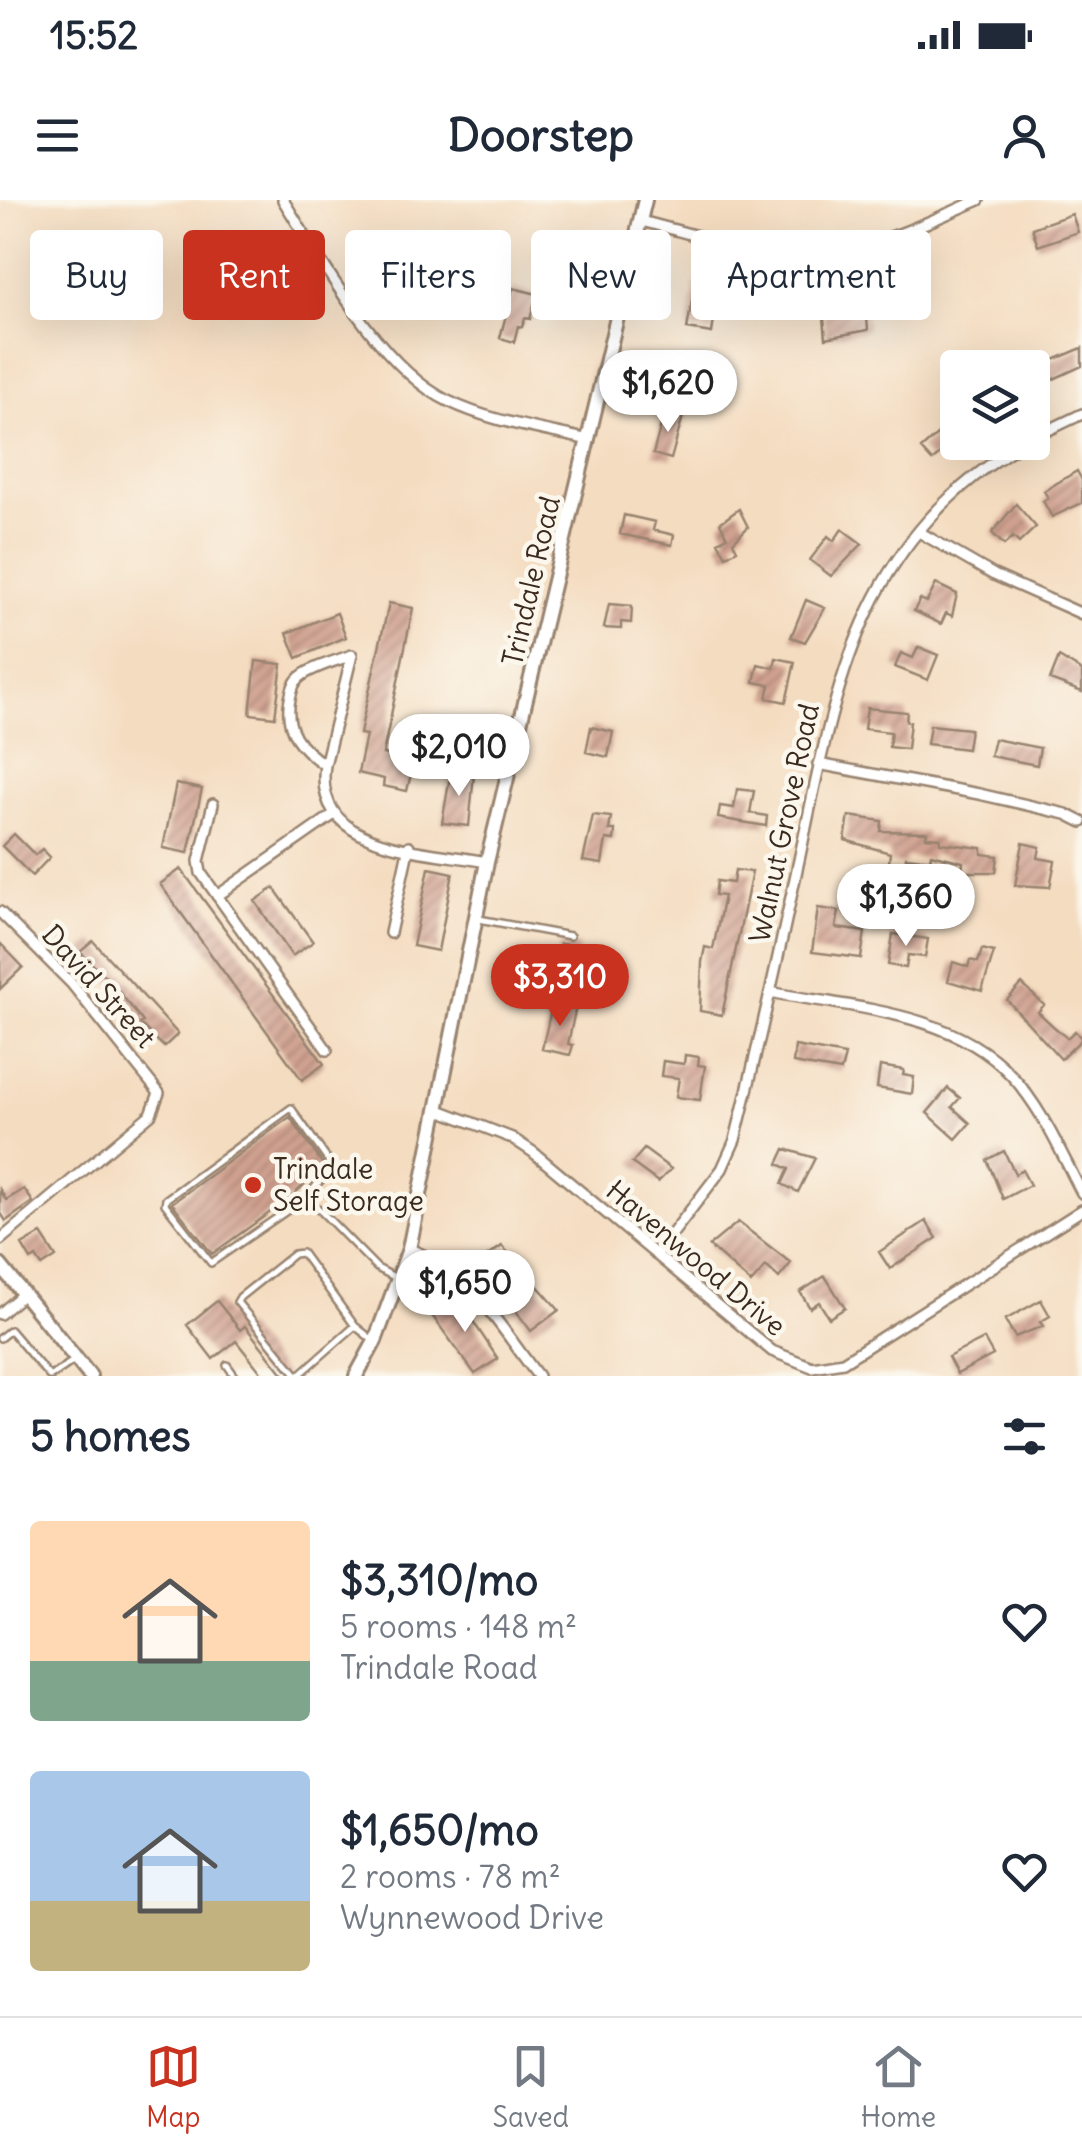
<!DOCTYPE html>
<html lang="en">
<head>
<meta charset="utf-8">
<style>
  :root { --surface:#fff; --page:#f6f6f7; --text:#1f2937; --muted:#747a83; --line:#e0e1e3; --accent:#c8321e }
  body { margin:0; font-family:Delius,sans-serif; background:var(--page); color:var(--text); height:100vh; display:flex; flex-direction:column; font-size:38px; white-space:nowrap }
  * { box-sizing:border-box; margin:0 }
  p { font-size:32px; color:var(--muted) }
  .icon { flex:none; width:55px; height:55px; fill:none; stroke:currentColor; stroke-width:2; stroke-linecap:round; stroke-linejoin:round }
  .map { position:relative; height:1176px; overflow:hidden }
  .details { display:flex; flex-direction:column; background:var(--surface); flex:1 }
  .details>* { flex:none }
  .top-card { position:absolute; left:30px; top:30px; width:1022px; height:90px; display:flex; gap:20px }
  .fabs { position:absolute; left:940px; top:150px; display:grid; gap:20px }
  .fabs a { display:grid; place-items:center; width:110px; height:110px; border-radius:10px; background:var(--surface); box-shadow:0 10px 40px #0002; font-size:50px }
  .price { position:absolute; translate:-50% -85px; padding:0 22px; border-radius:35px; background:#fff; color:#222; font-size:32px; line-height:65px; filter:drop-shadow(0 2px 5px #0008) }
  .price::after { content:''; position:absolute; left:50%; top:60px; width:30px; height:22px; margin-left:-15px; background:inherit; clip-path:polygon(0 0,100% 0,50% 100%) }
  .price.on { background:var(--accent); color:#fff }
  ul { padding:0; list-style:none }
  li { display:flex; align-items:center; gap:30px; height:250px; padding:0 30px }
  li span { display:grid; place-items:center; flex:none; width:280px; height:200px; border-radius:10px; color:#555 }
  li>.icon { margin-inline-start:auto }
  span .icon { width:120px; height:120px; fill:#fffc; stroke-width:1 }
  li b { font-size:42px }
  h2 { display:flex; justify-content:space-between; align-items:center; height:120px; padding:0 30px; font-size:42px }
  .tag { padding:0 35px; border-radius:10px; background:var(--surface); box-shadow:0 10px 40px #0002; font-size:35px; line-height:90px }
  .tag.on { background:var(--accent); color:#fff }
  .status { display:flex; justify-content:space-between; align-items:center; height:70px; padding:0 50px; background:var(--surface); direction:ltr }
  .status svg { height:28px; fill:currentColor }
  header { display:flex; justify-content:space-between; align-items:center; height:130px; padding:0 30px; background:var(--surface); font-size:45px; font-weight:700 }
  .dock { display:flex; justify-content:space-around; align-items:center; height:140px; border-top:2px solid var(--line); background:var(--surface); font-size:28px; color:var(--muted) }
  .dock a { display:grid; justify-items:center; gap:5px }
  .dock .on { color:var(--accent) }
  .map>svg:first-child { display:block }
  .building { fill:url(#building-hatch) }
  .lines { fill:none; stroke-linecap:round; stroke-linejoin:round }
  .lane-casing { stroke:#98836f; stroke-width:10 }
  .street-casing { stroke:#98836f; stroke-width:14 }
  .secondary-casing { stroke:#98836f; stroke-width:18 }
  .lane { stroke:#fff; stroke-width:5 }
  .street { stroke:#fff; stroke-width:9 }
  .secondary { stroke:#fff; stroke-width:12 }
  .poi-dot { fill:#c8321e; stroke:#fbf7ec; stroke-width:4 }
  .labels { text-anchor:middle; stroke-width:9; stroke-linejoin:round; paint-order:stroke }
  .street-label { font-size:28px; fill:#3b2a1e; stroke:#fbf7ec }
  .poi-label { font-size:28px; fill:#3b2a1e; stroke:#fbf7ec; text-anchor:start }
</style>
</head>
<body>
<div class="status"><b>15:52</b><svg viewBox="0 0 49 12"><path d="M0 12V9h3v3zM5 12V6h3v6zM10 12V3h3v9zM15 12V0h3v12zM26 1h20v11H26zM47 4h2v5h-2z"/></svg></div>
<header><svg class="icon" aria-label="menu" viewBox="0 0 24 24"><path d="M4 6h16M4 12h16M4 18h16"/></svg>Doorstep<svg class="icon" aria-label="person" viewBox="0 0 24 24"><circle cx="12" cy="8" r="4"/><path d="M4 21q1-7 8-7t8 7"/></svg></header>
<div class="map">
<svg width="1082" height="1176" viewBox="0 0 1082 1176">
  <defs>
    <pattern id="building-hatch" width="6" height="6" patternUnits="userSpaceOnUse" patternTransform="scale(2.5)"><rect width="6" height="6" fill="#d0a190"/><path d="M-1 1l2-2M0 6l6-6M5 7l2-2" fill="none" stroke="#aa8375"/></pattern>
  </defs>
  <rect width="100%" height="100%" fill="#fbf7ec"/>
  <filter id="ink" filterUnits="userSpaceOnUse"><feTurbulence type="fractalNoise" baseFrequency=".01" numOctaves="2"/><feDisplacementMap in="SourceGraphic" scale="20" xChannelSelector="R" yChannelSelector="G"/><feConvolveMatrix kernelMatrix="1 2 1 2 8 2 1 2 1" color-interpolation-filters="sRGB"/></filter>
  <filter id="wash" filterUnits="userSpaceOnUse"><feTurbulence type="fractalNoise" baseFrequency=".0048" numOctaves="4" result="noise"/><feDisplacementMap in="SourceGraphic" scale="40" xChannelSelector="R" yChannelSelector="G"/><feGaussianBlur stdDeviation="2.25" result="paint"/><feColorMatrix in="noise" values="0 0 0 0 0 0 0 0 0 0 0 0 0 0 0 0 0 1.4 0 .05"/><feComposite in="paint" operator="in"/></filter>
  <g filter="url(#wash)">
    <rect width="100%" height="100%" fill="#f4dcc0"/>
    <g id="blocks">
      <!-- building -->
      <path class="building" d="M1072 14 1078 32 1038 46 1032 28Z
        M695 83 719 87 712 133 687 129Z
        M513 88 537 94 530 119 525 118 522 127 518 126 514 142 500 138Z
        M857 102 858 107 866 106 868 130 826 138 823 108Z
        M1082 148V166L1032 189V169Z
        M958 196V238L932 261 921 249 955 219 945 204Z
        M665 210 683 216 671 259 653 254Z
        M1077 271 1082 280V303L1052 317 1043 301 1048 298 1044 291Z
        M1016 304 1036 327 1019 343 1013 337 1004 345 992 333Z
        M739 309 748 327 733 342 737 350 726 356 718 342 727 337 720 323Z
        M624 315 655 322 653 330 674 335 672 345 620 334Z
        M842 329 862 344 831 376 810 360 828 336 834 341Z
        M936 384 957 394 952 416 946 413 941 424 914 411 920 399 927 402Z
        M806 400 825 408 805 442 791 437Z
        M389 403 413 408 383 554 403 558 401 567 412 569 407 591 383 586 384 579 358 573 366 535 360 534 364 514Z
        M609 404 632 406 631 423 621 422V429L604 428Z
        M337 413 346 437 297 458 287 433Z
        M918 447 938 455 928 480 895 467 901 453 913 458Z
        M1059 457 1082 471V492L1050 480Z
        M776 458 795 462 786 502 767 498 770 485 754 482 758 464 774 468Z
        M256 461 282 464 275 517 250 514Z
        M867 508 907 512 906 521 910 522 907 549 889 547 891 532 864 529Z
        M930 525 970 529 967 549 927 544Z
        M591 527 613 532 608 557 586 552Z
        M994 539 1040 548 1037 565 990 556Z
        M451 571 474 574 469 626 442 623Z
        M176 584 202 589 188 653 163 648Z
        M737 589 754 591 750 613 767 616 766 626 718 618 720 606 734 608Z
        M593 615 611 617 609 630H615L614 640 606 639 602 664 583 661Z
        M849 616 882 621 881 631 927 632 926 637 940 638V643L982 648V654L998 656 996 672H962L963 662 931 654 930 660 906 657 905 665 889 663 890 653 845 640Z
        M14 634 35 655 42 649 50 657 32 676 2 646Z
        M1023 643 1040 647 1038 658 1055 661 1050 687 1015 685Z
        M429 668 453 673 438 751 413 746Z
        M181 669 324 864 302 880 160 684Z
        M735 670 752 672 722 815 700 811 702 762 705 747 713 749 724 696 715 695 717 681 733 683Z
        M274 688 313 742 292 756 255 701Z
        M818 708 839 711 836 728 865 732 861 758 812 752Z
        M893 734 928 739 925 757 908 755 906 768 888 765Z
        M93 741 178 834 164 847 140 824 143 822 113 784 80 752Z
        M0 743 23 767 0 789Z
        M560 744 579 746 574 780 556 778Z
        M982 749 994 752 982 791 948 781 953 762 968 767 970 760 978 762Z
        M1022 784 1044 805 1038 812 1053 826 1067 838 1075 831 1082 839 1061 859 1007 800Z
        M553 801 576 806 568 844 573 845 570 855 542 849Z
        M795 846 845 855 841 871 793 863Z
        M685 855 699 857 698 865 705 866 700 900 676 897 679 878 661 876 663 861 684 864Z
        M880 866 904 870 903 875 914 877 912 894 877 888Z
        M948 888 960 898 952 907 970 923 956 939 927 913Z
        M290 917 324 966 290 998 212 1054 172 1003Z
        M644 949 671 969 658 982 632 963Z
        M785 949 815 958 798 992 782 984 789 969 778 964Z
        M1004 951 1015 974 1022 970 1030 985 1003 999 987 960Z
        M24 989 33 1002 6 1021 0 1012V990L6 1000Z
        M926 1021 937 1038 890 1069 879 1052Z
        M738 1022 791 1063 779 1078 766 1066 751 1083 709 1046Z
        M41 1034 56 1057 42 1066 36 1057 31 1060 22 1045Z
        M502 1046 559 1110 531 1131 479 1062Z
        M825 1076 845 1108 829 1118 819 1102 810 1108 800 1092Z
        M457 1097 498 1159 475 1174 431 1114Z
        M1041 1100 1050 1116 1040 1122 1043 1126 1015 1137 1005 1120Z
        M217 1101 240 1130 245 1126 285 1176H264L236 1141 213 1159 187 1125Z
        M984 1139 993 1155 957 1174 948 1157Z"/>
    </g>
  </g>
  <g filter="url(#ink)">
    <use href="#blocks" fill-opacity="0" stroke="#98836f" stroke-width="2.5"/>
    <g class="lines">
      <!-- lane casing -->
      <g class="lane-casing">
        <path id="lane" d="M479 719 570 736
          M307 997 211 1063 165 1004 166 999 291 908 332 966 307 997 377 1068 396 1078
          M0 1138 10 1130 49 1176
          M227 1165 235 1176
          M297 1175 237 1102 240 1097 294 1054 302 1053 355 1126
          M51 1176 73 1161
          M298 1176 355 1126 374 1141"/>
      </g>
      <!-- street casing -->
      <g class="street-casing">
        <path id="street" d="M283 0C322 62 381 169 448 201 491 222 542 229 589 240
          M641 21C702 36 768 61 832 52 883 45 932 20 979 0
          M1032 238 1082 214
          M919 332 994 375 1082 414
          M352 455 325 565C300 548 284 530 290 499 292 490 293 483 300 477 314 466 336 461 352 455Z
          M818 564 979 594 1066 614 1082 622
          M325 565C312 652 426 650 487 662
          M213 604 199 661 201 673 327 850
          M217 696 333 615
          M0 712 71 783 159 893 151 914 0 1040
          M390 733 409 646
          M770 792C850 808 952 811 1011 875 1042 908 1061 953 1082 993
          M439 910 512 938 533 952 772 1151 812 1167 843 1162 1082 1010
          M409 1049C471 1071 499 1126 538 1176
          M656 1055 722 969 735 940C757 852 777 763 796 674 835 495 852 344 1025 242
          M0 1114 23 1094"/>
      </g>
      <!-- secondary casing -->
      <g class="secondary-casing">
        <path id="secondary" d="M0 1065 90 1176
          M356 1176 375 1141 409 1049 487 662 645 0"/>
      </g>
      <!-- lane -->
      <use href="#lane" class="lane"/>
      <!-- street -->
      <use href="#street" class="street"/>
      <!-- secondary -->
      <use href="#secondary" class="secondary"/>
    </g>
  </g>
  <!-- markers -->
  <circle class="poi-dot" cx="253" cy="985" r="10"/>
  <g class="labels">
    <!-- street labels -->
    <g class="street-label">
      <text transform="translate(531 381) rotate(-77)" y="10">Trindale Road</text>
      <text transform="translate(784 623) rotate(-78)" y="10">Walnut Grove Road</text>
      <text transform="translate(99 786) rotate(48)" y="10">David Street</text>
      <text transform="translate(696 1058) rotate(40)" y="10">Havenwood Drive</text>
    </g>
    <!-- poi labels -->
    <g class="poi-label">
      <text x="273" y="979">Trindale<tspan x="273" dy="32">Self Storage</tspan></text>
    </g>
  </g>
</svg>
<div class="fabs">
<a><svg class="icon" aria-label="layers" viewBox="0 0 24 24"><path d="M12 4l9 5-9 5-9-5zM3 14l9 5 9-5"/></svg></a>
</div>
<b class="price" style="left:668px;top:235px">$1,620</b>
<b class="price" style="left:459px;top:599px">$2,010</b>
<b class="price" style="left:906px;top:749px">$1,360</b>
<b class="price on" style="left:560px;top:829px">$3,310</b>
<b class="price" style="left:465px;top:1135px">$1,650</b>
<div class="top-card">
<a class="tag">Buy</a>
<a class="tag on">Rent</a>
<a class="tag">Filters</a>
<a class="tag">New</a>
<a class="tag">Apartment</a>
</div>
</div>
<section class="details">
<h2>5 homes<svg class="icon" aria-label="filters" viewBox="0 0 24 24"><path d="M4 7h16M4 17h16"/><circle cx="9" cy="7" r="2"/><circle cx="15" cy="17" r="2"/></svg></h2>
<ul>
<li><span style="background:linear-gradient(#ffd9b3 70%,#7fa58c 0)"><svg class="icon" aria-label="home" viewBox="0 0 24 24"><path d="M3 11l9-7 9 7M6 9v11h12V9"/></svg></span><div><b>$3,310/mo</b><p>5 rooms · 148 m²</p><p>Trindale Road</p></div><svg class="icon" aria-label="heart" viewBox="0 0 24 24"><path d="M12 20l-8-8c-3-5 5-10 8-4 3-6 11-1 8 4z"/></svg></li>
<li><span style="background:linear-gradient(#a9c7e8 65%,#c2b280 0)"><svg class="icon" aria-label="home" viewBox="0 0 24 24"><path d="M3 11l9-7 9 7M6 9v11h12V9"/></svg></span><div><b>$1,650/mo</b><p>2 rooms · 78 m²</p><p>Wynnewood Drive</p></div><svg class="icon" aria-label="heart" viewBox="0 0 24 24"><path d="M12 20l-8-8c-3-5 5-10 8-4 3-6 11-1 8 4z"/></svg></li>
</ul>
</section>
<nav class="dock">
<a class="on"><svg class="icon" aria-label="map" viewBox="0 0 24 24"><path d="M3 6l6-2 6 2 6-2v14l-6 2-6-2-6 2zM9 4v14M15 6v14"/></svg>Map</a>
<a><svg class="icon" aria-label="saved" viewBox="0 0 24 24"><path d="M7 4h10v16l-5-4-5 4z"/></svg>Saved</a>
<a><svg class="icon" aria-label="home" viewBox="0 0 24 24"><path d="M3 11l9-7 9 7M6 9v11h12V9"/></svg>Home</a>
</nav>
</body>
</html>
